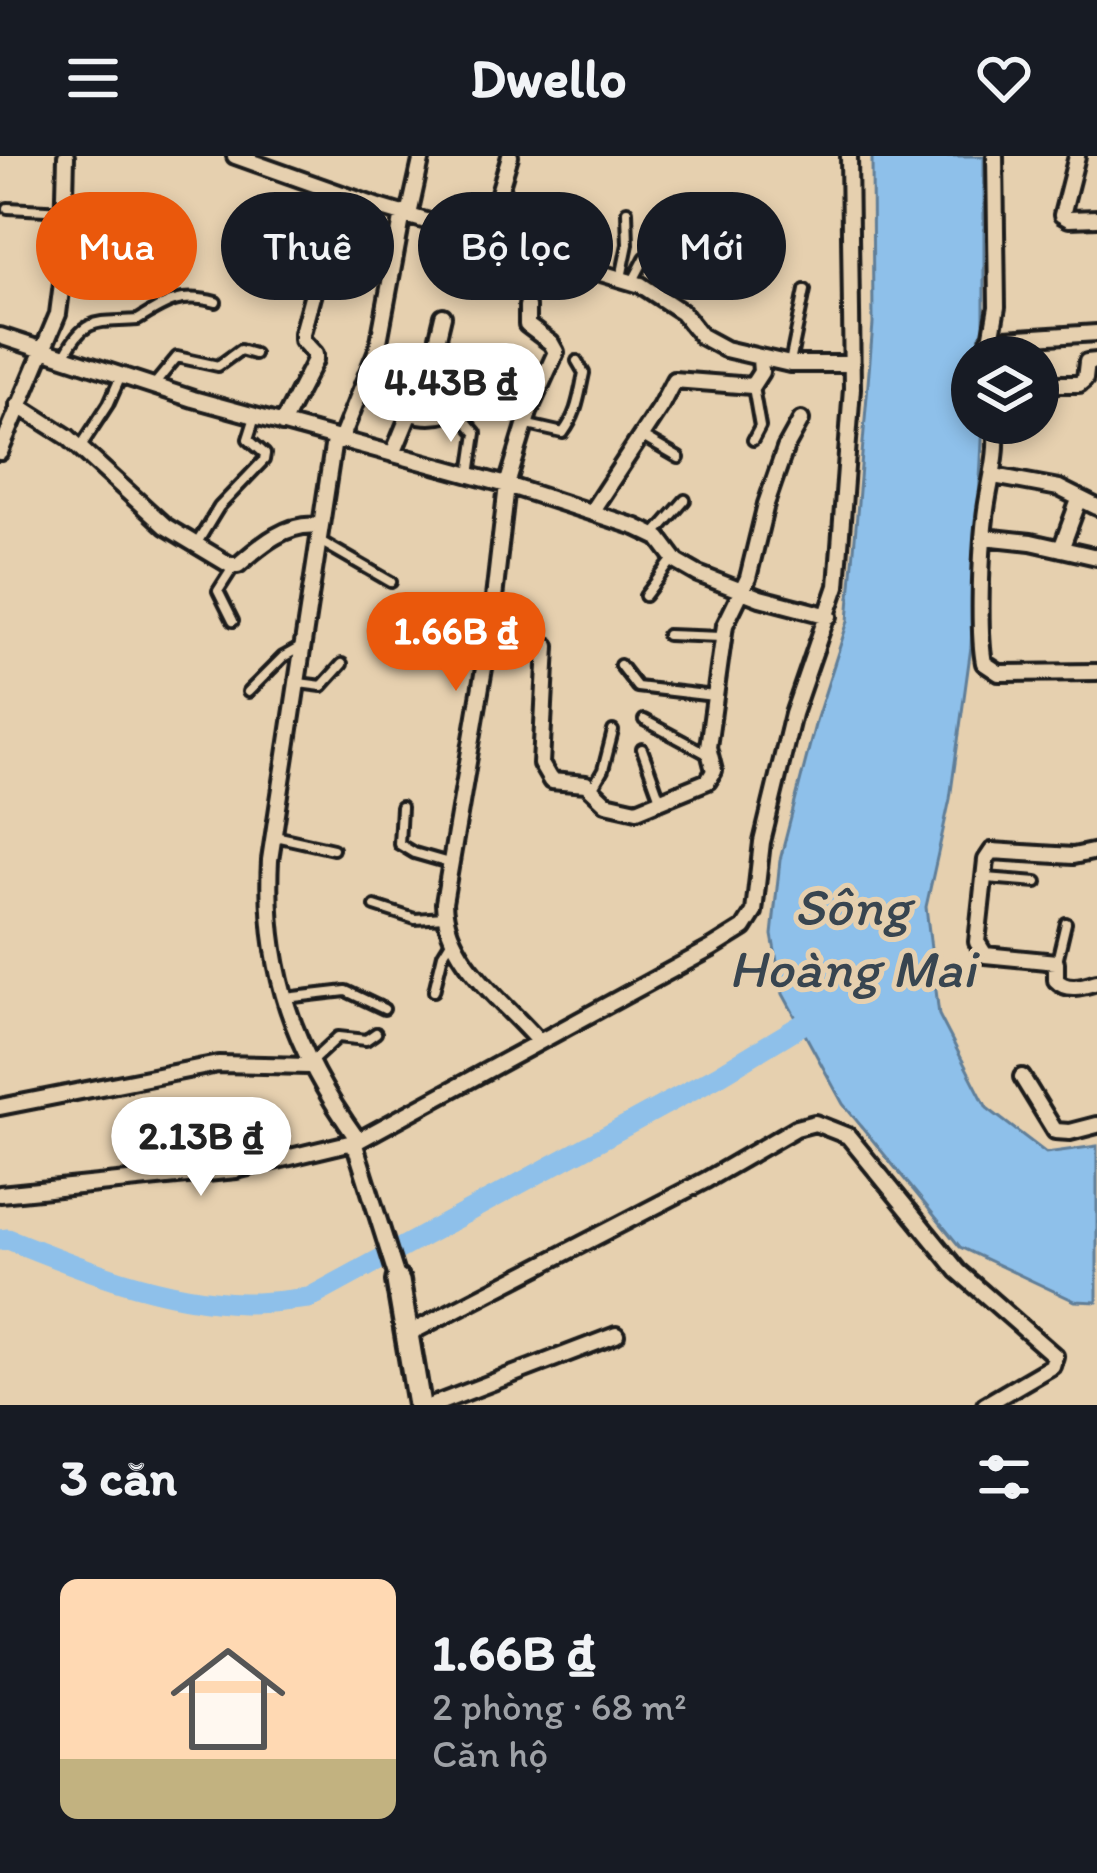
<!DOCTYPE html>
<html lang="vi">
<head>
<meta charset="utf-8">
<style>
  :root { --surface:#171b24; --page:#20242c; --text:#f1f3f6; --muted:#9ea1a6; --line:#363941; --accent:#ea580c }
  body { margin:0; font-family:Itim,sans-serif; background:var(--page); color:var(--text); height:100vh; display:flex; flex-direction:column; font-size:45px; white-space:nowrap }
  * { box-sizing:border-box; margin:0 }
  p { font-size:39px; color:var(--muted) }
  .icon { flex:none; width:66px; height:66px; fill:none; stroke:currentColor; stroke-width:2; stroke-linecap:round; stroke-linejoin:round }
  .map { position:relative; height:1249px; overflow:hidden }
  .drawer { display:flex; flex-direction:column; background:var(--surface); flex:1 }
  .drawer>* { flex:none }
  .hud { position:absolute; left:36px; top:36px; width:1026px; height:108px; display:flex; gap:24px }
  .controls { position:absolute; left:951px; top:180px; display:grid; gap:24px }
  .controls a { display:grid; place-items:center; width:108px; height:108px; border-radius:50%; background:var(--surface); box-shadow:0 6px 18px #0003; font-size:60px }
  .price { position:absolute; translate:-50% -102px; padding:0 27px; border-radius:42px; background:#fff; color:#222; font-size:39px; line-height:78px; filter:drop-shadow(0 3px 6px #0008) }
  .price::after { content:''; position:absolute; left:50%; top:72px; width:36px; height:27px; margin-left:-18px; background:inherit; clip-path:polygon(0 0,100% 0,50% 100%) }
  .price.current { background:var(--accent); color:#fff }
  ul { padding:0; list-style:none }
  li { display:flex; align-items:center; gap:36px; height:300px; padding:0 60px }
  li+li { border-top:3px solid var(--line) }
  li span { display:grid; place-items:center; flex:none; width:336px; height:240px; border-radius:18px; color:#555 }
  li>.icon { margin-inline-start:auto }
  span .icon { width:144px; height:144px; fill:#fffc; stroke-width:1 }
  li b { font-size:51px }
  h2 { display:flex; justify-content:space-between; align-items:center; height:144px; padding:0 60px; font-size:51px }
  .pill { padding:0 42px; border-radius:54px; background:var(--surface); box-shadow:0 6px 18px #0003; font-size:42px; line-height:108px }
  .pill.current { background:var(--accent); color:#fff }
  header { display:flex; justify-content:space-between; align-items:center; height:156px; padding:0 60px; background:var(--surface); font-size:54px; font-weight:800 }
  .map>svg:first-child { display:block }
  .water { fill:#8ec0ea; stroke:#607e98; stroke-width:3 }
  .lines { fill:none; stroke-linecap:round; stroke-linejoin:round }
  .river { stroke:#8ec0ea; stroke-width:21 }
  .lane-casing { stroke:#1c1c1c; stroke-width:16 }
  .street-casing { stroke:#1c1c1c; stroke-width:22 }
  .secondary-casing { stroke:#1c1c1c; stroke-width:30 }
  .lane { stroke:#e6d0af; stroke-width:8 }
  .street { stroke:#e6d0af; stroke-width:14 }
  .secondary { stroke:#e6d0af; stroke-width:21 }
  .labels { text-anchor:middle; stroke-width:10; stroke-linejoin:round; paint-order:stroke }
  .water-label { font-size:54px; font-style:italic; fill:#384550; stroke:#e6d0af }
</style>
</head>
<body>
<header><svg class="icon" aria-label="menu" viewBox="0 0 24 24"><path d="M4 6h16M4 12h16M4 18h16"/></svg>Dwello<svg class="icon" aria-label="heart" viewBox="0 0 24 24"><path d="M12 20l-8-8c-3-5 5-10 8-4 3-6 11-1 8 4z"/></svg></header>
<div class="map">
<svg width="1097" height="1249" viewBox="0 0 1097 1249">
  <rect width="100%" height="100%" fill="#e6d0af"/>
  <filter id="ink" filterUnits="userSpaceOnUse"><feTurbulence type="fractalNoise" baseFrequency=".00833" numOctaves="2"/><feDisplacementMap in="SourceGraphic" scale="24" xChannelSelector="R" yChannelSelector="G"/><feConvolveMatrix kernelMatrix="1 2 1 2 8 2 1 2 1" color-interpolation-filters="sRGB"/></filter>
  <g filter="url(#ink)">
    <!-- water -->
    <path class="water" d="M872 0H984V201H972V267H983L971 491 950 643 926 751 939 859 987 952 1046 997 1097 990V1146L1075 1145 960 1091 843 948 783 838 772 779 780 704 816 565 848 465 873 168Z"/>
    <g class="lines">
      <!-- river -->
      <path class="river" d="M0 1084 8 1083C82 1113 163 1145 243 1147 265 1148 288 1144 309 1142L719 919 823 856"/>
      <!-- lane casing -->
      <g class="lane-casing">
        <path id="lane" d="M8 52 65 55
          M621 122 628 88 627 55
          M633 125 645 102 669 107
          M65 199C85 159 100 167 138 164 167 146 181 137 216 146
          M790 207 805 134
          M154 229 177 201 218 210 240 194 254 198
          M753 231 760 271 753 284
          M459 257 476 277 470 319
          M409 259C437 270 461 257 484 241
          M528 269 563 277C578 257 579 239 584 217L577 205
          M641 280 679 302
          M81 290 109 247 121 220
          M655 378 685 344
          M320 385 391 426
          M197 387 219 351 264 304 265 298 248 283 255 261
          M645 440 673 403
          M233 465 218 435 234 410
          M444 468 489 475
          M667 479 722 481
          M620 509 637 531 714 540
          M299 527 322 530 342 508
          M248 536 283 501 301 491
          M644 564 709 599
          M642 593 660 643
          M592 633 603 614 613 575
          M401 651 399 688 414 697 449 707
          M275 680 333 693
          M986 722 1037 726
          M375 750 415 763 444 761
          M1057 805 1066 767
          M434 835 443 798 451 785
          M285 842 346 835 384 853
          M310 907 338 881 366 884 376 877"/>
      </g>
      <!-- street casing -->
      <g class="street-casing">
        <path id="street" d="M235 0 379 51 641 129 682 156 701 180 725 193 790 208H852
          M1077 0 1062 59 1069 63 1097 62
          M409 59 422 0
          M486 80 510 0
          M527 150V169L551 187 556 196 530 253 507 329 490 477 444 747C446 805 503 844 538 885
          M0 180 193 243 507 329 636 371 659 382 677 406 698 418 760 442 829 460
          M989 184 1097 177
          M988 201 997 151 995 0
          M1038 228H1079L1085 223 1087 206 1097 205
          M18 249 68 281 165 370 230 409H238C261 389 287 366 319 370
          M995 267C1000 301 988 329 985 362 981 396 978 476 984 507L999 517 1097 516
          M282 268 315 204V198L302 184V177L317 122
          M334 284 270 704C264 814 294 895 358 984
          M340 286 378 191 403 57
          M0 296 58 158 63 119 66 0
          M393 298 434 198 443 160
          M994 320 1059 332 1097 351
          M591 356 660 251 674 224 752 230 761 216 760 203
          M984 381 1031 386 1097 401
          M1061 393 1079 344
          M490 477 547 490 541 608 551 625 586 628 606 647 637 654 708 625 714 615 708 591 725 469 748 422 766 348 785 293 801 264
          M1097 695 1073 700 992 695 986 704 977 786 985 799 1056 806V824C1067 836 1084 830 1097 826
          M1022 921 1055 975 1070 976 1097 969
          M0 951 218 908 309 910
          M352 988 712 792 744 772 754 756 762 686 793 558 837 430 852 232 849 0
          M0 1038 236 1014 349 987 356 992 398 1125
          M408 1178 706 1024 796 972 815 967 848 980 958 1115 1055 1200 1052 1210 985 1249
          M433 1249 616 1179"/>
      </g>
      <!-- secondary casing -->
      <g class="secondary-casing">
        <path id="secondary" d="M398 1125 419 1249"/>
      </g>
      <!-- lane -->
      <use href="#lane" class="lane"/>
      <!-- street -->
      <use href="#street" class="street"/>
      <!-- secondary -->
      <use href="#secondary" class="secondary"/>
    </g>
  </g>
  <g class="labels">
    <!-- water labels -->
    <g class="water-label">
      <text x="852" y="769">Sông<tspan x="852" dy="62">Hoàng Mai</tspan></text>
    </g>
  </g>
</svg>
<div class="controls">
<a><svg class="icon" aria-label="layers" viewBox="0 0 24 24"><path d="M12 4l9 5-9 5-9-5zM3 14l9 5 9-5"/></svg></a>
</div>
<b class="price" style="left:451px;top:289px">4.43B ₫</b>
<b class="price current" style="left:456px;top:538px">1.66B ₫</b>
<b class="price" style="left:201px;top:1043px">2.13B ₫</b>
<div class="hud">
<a class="pill current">Mua</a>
<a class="pill">Thuê</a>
<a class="pill">Bộ lọc</a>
<a class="pill">Mới</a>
</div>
</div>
<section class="drawer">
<h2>3 căn<svg class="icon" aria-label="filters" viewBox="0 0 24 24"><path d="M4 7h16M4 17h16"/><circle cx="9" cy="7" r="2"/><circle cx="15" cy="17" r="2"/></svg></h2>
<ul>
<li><span style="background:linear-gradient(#ffd9b3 75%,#c2b280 0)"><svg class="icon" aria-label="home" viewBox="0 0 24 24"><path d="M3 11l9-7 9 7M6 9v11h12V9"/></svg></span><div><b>1.66B ₫</b><p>2 phòng · 68 m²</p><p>Căn hộ</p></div></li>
</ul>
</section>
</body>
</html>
